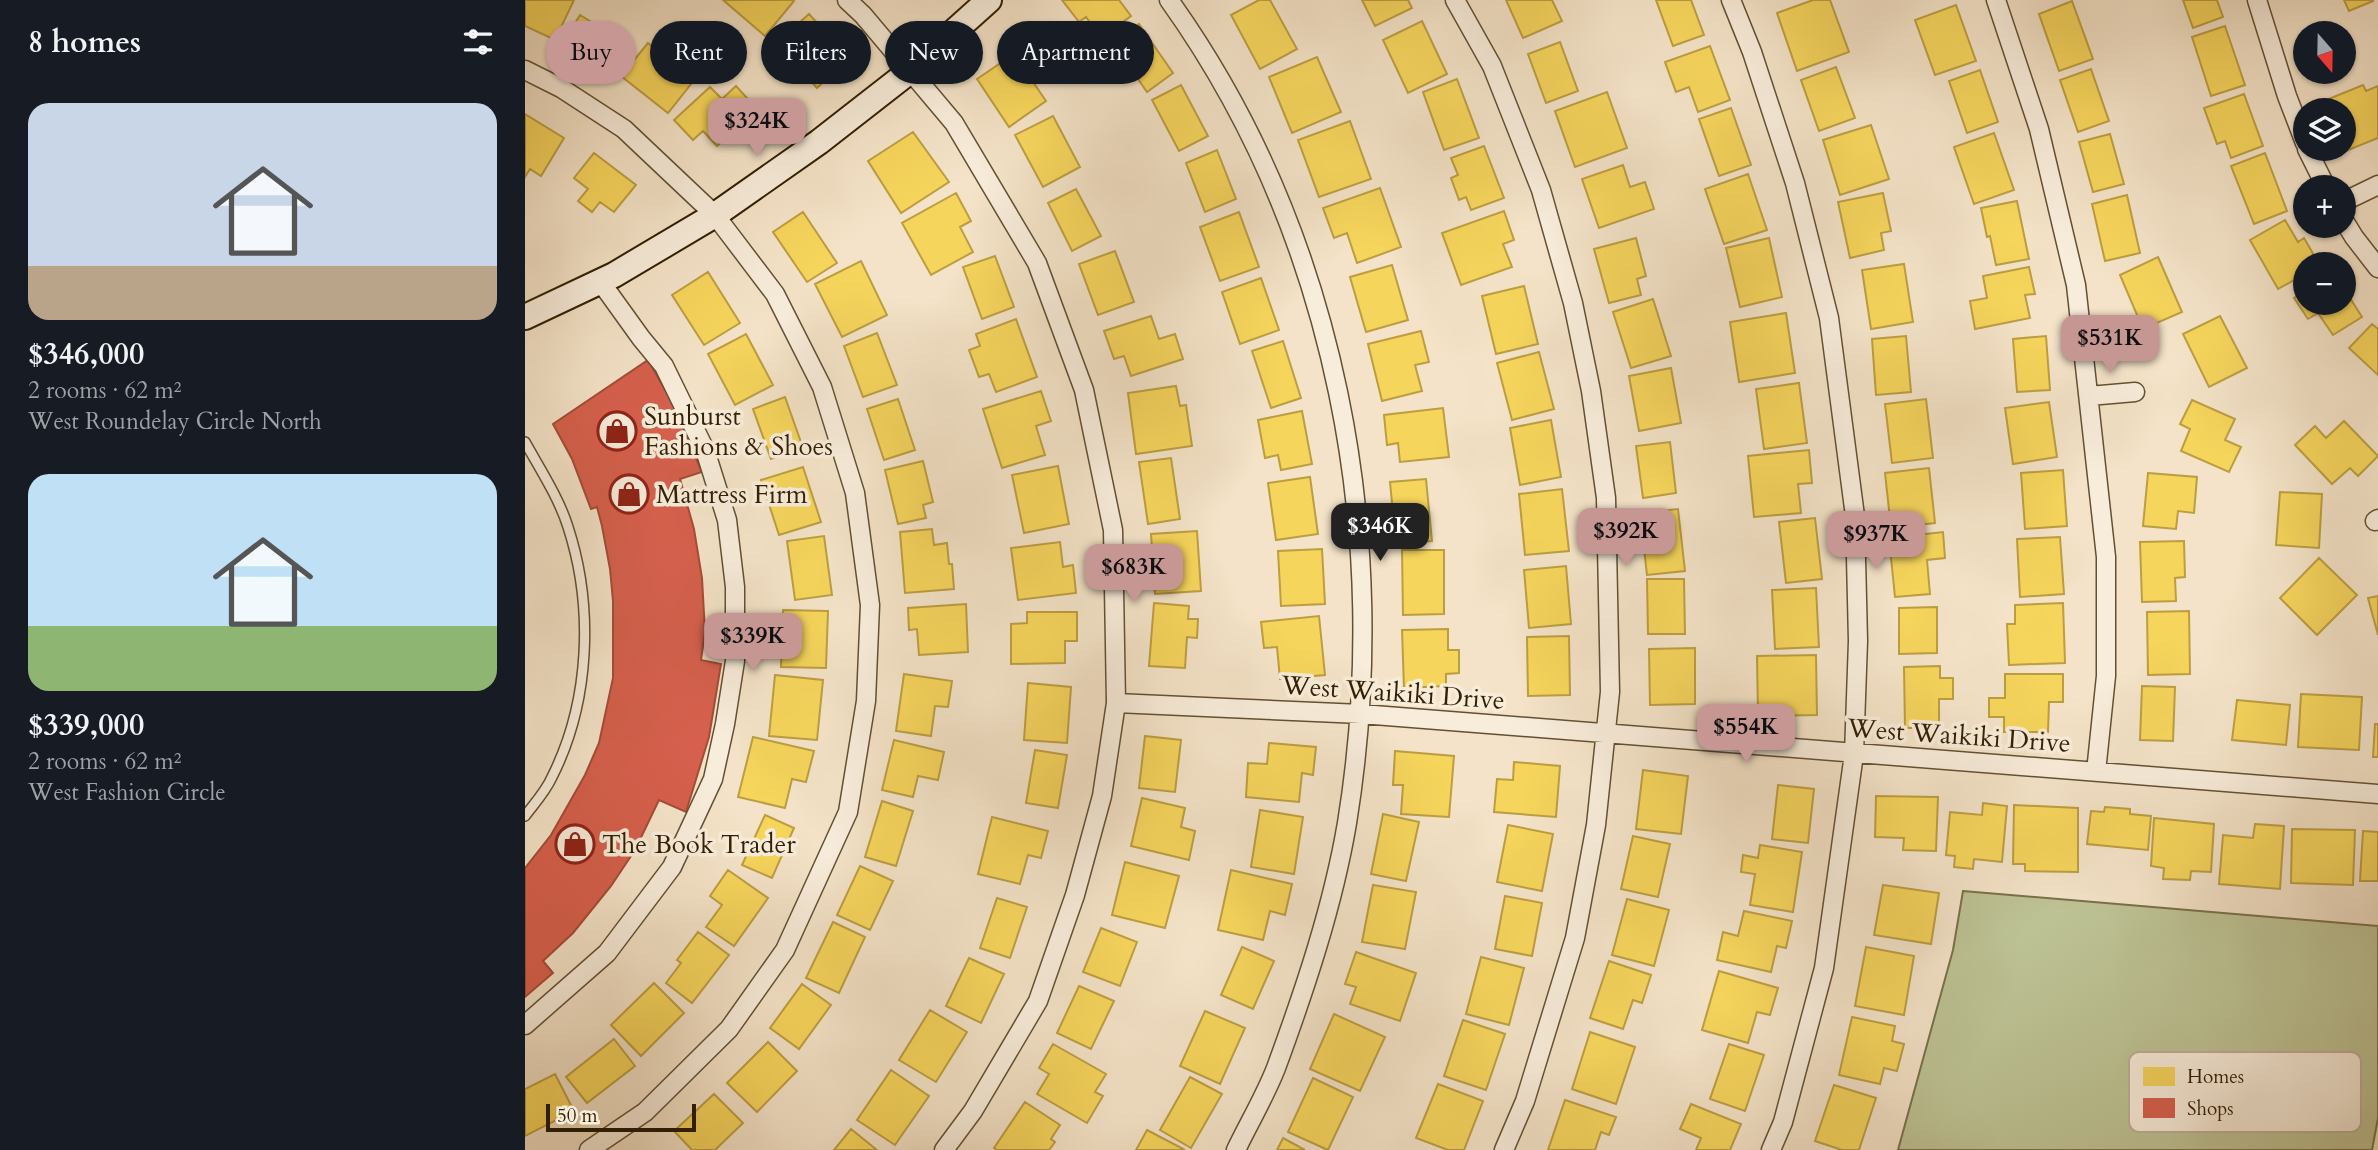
<!DOCTYPE html>
<html lang="en">
<head>
<meta charset="utf-8">
<style>
  :root { --surface:#171b24; --page:#242831; --text:#f1f3f6; --muted:#9ea1a6; --accent:#c59692 }
  body { margin:0; font-family:Cardo,serif; background:var(--page); color:var(--text); height:100vh; display:flex; flex-direction:column; font-size:26px; white-space:nowrap }
  * { box-sizing:border-box; margin:0 }
  p { font-size:23px; color:var(--muted) }
  .icon { flex:none; width:38px; height:38px; fill:none; stroke:currentColor; stroke-width:2; stroke-linecap:round; stroke-linejoin:round }
  .map { position:relative; flex:1; overflow:hidden }
  .side { display:flex; flex-direction:column; background:var(--surface); width:525px }
  .side>* { flex:none }
  .guide { position:absolute; left:21px; top:21px; width:665px; height:63px; display:flex; gap:14px }
  .needle { width:46px; rotate:160deg }
  .buttons { position:absolute; left:1768px; top:21px; display:grid; gap:14px }
  .buttons a { display:grid; place-items:center; width:63px; height:63px; border-radius:50%; background:var(--surface); box-shadow:0 2px 5px #0004; font-size:35px }
  .scale { position:absolute; left:21px; bottom:18px; width:150px; box-sizing:border-box; padding-left:7px; border:4px solid #331f03; border-top:0; font-size:19px; line-height:24px; white-space:nowrap; color:#331f03; -webkit-text-stroke:5px #f8eddb; paint-order:stroke }
  .price { position:absolute; translate:-50% -60px; padding:0 16px; border-radius:14px; background:var(--accent); color:#111; font-size:23px; line-height:46px; filter:drop-shadow(0 2px 4px #0008) }
  .price::after { content:''; position:absolute; left:50%; top:42px; width:21px; height:16px; margin-left:-10px; background:inherit; clip-path:polygon(0 0,100% 0,50% 100%) }
  .price.selected { background:#222; color:#fff }
  ul { padding:0; list-style:none }
  li { display:grid; align-content:center; gap:14px; height:371px; padding:0 28px }
  li span { display:grid; place-items:center; height:217px; border-radius:21px; color:#555 }
  li>.icon { margin-inline-start:auto }
  span .icon { width:126px; height:126px; fill:#fffc; stroke-width:1 }
  li b { font-size:30px }
  h2 { display:flex; justify-content:space-between; align-items:center; height:84px; padding:0 28px; font-size:30px }
  .chip { padding:0 24px; border-radius:32px; background:var(--surface); box-shadow:0 2px 5px #0004; font-size:24px; line-height:63px }
  .chip.selected { background:var(--accent); color:#111 }
  main { display:flex; flex:1; min-height:0 }
  .map>svg:first-child { display:block }
  .green { fill:#bdc395; stroke:#78714c; stroke-width:2 }
  .homes { fill:#f6d55c; stroke:#bc9e41; stroke-width:2 }
  .shops { fill:#d6604d; stroke:#a54c37; stroke-width:2 }
  .lines { fill:none; stroke-linecap:round; stroke-linejoin:round }
  .lane-casing { stroke:#635034; stroke-width:12 }
  .street-casing { stroke:#635034; stroke-width:21 }
  .secondary-casing { stroke:#331f03; stroke-width:28 }
  .lane { stroke:#f8eddb; stroke-width:9 }
  .street { stroke:#f8eddb; stroke-width:18 }
  .secondary { stroke:#f8eddb; stroke-width:24 }
  .labels { text-anchor:middle; stroke-width:7; stroke-linejoin:round; paint-order:stroke }
  .poi-label { font-size:26px; fill:#331f03; stroke:#f8eddb; text-anchor:start }
  .street-label { font-size:26px; fill:#331f03; stroke:#f8eddb }
  .key { fill:#f8eddb; stroke:#bdaf9a; stroke-width:2 }
  .key-label { font-size:19px; fill:#331f03 }
</style>
</head>
<body>
<main>
<section class="side">
<h2>8 homes<svg class="icon" aria-label="filters" viewBox="0 0 24 24"><path d="M4 7h16M4 17h16"/><circle cx="9" cy="7" r="2"/><circle cx="15" cy="17" r="2"/></svg></h2>
<ul>
<li><span style="background:linear-gradient(#c9d6e8 75%,#b9a48a 0)"><svg class="icon" aria-label="home" viewBox="0 0 24 24"><path d="M3 11l9-7 9 7M6 9v11h12V9"/></svg></span><div><b>$346,000</b><p>2 rooms · 62 m²</p><p>West Roundelay Circle North</p></div></li>
<li><span style="background:linear-gradient(#bfe0f5 70%,#8fb573 0)"><svg class="icon" aria-label="home" viewBox="0 0 24 24"><path d="M3 11l9-7 9 7M6 9v11h12V9"/></svg></span><div><b>$339,000</b><p>2 rooms · 62 m²</p><p>West Fashion Circle</p></div></li>
</ul>
</section>
<div class="map">
<svg width="1853" height="1150" viewBox="0 0 1853 1150">
  <rect width="100%" height="100%" fill="#f4e3c8"/>
  <filter id="stains"><feTurbulence type="fractalNoise" baseFrequency=".00286" numOctaves="4"/><feColorMatrix values="0 0 0 0 .2 0 0 0 0 .09 0 0 0 0 .02 0 0 0 .5 -.17"/></filter>
  <radialGradient id="worn" r=".72"><stop offset=".6" stop-color="#630" stop-opacity="0"/><stop offset="1" stop-color="#630" stop-opacity=".3"/></radialGradient>
  <!-- green -->
  <path class="green" d="M1438 891 1853 926V1118L1847 1150H1373L1428 950Z"/>
  <!-- homes -->
  <path class="homes" d="M0 0H49L30 40 0 26Z
    M198 0H268L269 1 240 36Z
    M537 0H594L606 16 576 38 561 17 554 22Z
    M734 0H745L772 49 735 69 706 15Z
    M837 0H883L887 8 850 26Z
    M981 0H1027L1037 21 998 38Z
    M1131 0H1166L1179 35 1148 46Z
    M1288 0H1305L1324 52 1272 71 1252 13Z
    M1658 0H1692L1698 17 1668 28Z
    M1819 0H1848V1L1824 11Z
    M1547 1 1568 59 1534 71 1514 14Z
    M1431 5 1451 61 1410 75 1390 20Z
    M284 14 324 58 292 88 252 43Z
    M55 15 107 47 89 76 37 45Z
    M897 21 922 74 883 93 858 40Z
    M614 24 648 73 622 92 588 43Z
    M1700 26 1720 85 1686 96 1667 37Z
    M1035 42 1053 91 1021 103 1003 54Z
    M123 43 170 79 143 113 96 76Z
    M1185 46 1205 100 1173 112 1164 87 1151 92 1140 62Z
    M489 54 521 101 484 127 452 79Z
    M792 57 816 112 767 133 744 77Z
    M1311 67 1330 118 1294 131 1276 80Z
    M1566 69 1584 121 1553 132 1535 80Z
    M1455 70 1473 122 1442 133 1424 81Z
    M932 79 954 138 919 150 898 92Z
    M656 85 683 136 654 151 627 100Z
    M1838 85 1841 91 1853 86V138L1821 151 1818 143V110H1805L1801 100Z
    M211 86 241 119 223 136 214 126 192 146 178 131 168 140 149 120 185 87 197 99Z
    M1082 92 1102 148 1050 167 1030 111Z
    M1719 94 1738 146 1706 158 1700 141 1692 144 1679 108Z
    M1206 108 1226 165 1194 176 1174 119Z
    M0 114 39 138 16 176 5 169 0 177Z
    M528 116 555 167 518 187 490 135Z
    M825 121 846 179 794 197 773 140Z
    M1346 125 1364 179 1315 195 1298 140Z
    M388 132 424 182 376 213 343 161Z
    M1469 133 1489 190 1449 204 1429 147Z
    M1585 134 1599 184 1568 192 1554 142Z
    M959 146 979 198 946 210 941 197 934 200 926 178 933 175 926 158Z
    M692 150 711 199 680 212 661 163Z
    M69 153 111 185 89 212 75 202 67 212 53 201 63 189 49 178Z
    M1740 153 1762 211 1729 224 1706 166Z
    M1098 165 1105 187 1120 182 1129 209 1074 228 1057 179Z
    M1223 174 1242 230 1199 244 1180 189Z
    M855 188 876 247 832 263 822 233 809 238 798 208Z
    M551 189 576 236 547 251 523 203Z
    M431 193 446 221 435 227 448 252 406 275 377 223Z
    M1358 193 1366 231 1356 233 1359 250 1325 258 1313 202Z
    M1602 195 1615 253 1580 261 1567 204Z
    M1492 201 1504 259 1471 265 1465 236 1462 237 1456 208Z
    M979 211 989 240 978 244 987 267 936 285 917 233Z
    M278 212 312 263 282 282 248 232Z
    M714 212 734 267 695 281 675 227Z
    M1760 220 1773 242 1779 238 1794 264H1780V274L1753 289 1725 240Z
    M1111 238 1121 276 1112 279 1116 295 1084 303 1069 249Z
    M1244 238 1257 297 1215 307 1201 248Z
    M590 251 609 302 573 315 554 264Z
    M470 256 489 307 457 319 438 267Z
    M1633 257 1657 312 1618 329 1595 275Z
    M336 261 362 315 317 337 290 284Z
    M1379 264 1388 322 1346 329 1337 270Z
    M867 265 883 320 841 332 825 277Z
    M1504 267 1510 294 1500 295 1505 318 1450 329 1445 301 1462 298 1458 276Z
    M183 272 215 323 179 345 147 295Z
    M736 278 754 330 715 344 697 292Z
    M999 286 1013 344 971 354 957 296Z
    M1818 287 1837 317 1808 335 1793 313 1783 319 1769 298 1780 291V303H1818Z
    M1128 299 1146 356 1106 368 1088 312Z
    M1261 313 1270 373 1214 382 1205 322Z
    M626 316 634 339 650 334 658 359 606 376 599 356 589 359 579 331Z
    M1695 316 1722 368 1684 387 1658 334Z
    M491 319 512 377 471 392 464 374 454 377 444 350 455 346 451 334Z
    M1847 324 1853 329V375L1824 348Z
    M896 331 904 362 890 365 897 391 857 401 843 344Z
    M352 333 372 385 338 397 319 346Z
    M221 334 248 385 210 405 183 354Z
    M1381 336 1386 392 1351 395 1347 339Z
    M1521 336 1525 390 1492 392 1488 339Z
    M758 341 776 398 746 408 727 351Z
    M1014 352 1029 409 987 420 972 363Z
    M1146 368 1156 423 1114 431 1104 376Z
    M1274 383 1282 443 1239 449 1231 389Z
    M651 386 655 406 661 405 667 446 611 454 603 393Z
    M516 391 526 421 511 426 520 455 477 468 458 409Z
    M260 397 278 448 246 459 228 409Z
    M373 399 390 450 359 460 342 409Z
    M1401 399 1408 458 1367 463 1360 404Z
    M1667 400 1710 419 1700 440 1716 447 1704 472 1656 451 1665 429 1655 424Z
    M1524 402 1532 457 1488 464 1480 408Z
    M918 408 924 457 875 462 873 443 862 445 859 415Z
    M777 411 787 464 756 470 753 455 740 458 733 420Z
    M1026 420 1036 477 995 485 985 428Z
    M1819 421 1853 456 1833 476 1825 468 1807 484 1770 445 1790 426 1801 438Z
    M1145 442 1151 493 1118 498 1111 446Z
    M1284 450 1287 483 1273 484 1276 513 1229 517 1223 456Z
    M646 458 655 519 623 524 614 462Z
    M398 461 408 502 398 505 401 518 373 524 360 470Z
    M533 466 544 524 499 533 487 475Z
    M278 467 296 522 254 535 236 480Z
    M1404 468 1410 523 1366 528 1360 473Z
    M1538 470 1542 526 1500 529 1496 473Z
    M1623 473 1672 477 1669 513 1653 511 1651 529 1618 526Z
    M785 477 793 534 751 540 743 483Z
    M901 479 907 541 871 544 865 482Z
    M1037 489 1044 551 1000 555 994 494Z
    M1755 492 1797 494 1794 548 1751 545Z
    M1153 509 1160 571 1122 575 1115 513Z
    M1290 518 1297 579 1261 583 1254 522Z
    M407 529 409 545 422 543 424 564H427L429 589 380 593 375 532Z
    M672 531 676 591 630 594 626 534Z
    M1418 532 1420 558 1402 560 1405 594 1370 597 1364 538Z
    M299 536 307 595 270 600 262 541Z
    M1535 537 1539 594 1495 597 1492 539Z
    M1659 541 1660 577 1650 578 1651 601 1617 602 1615 542Z
    M535 542 538 567 548 565 551 593 493 600 486 548Z
    M797 549 800 604 756 606 753 551Z
    M877 550H919V614L878 615Z
    M1794 558 1832 595 1792 635 1755 598Z
    M1041 566 1046 624 1004 628 999 570Z
    M1122 579H1159L1160 634H1123Z
    M1291 588 1294 647 1250 649 1247 590Z
    M1853 596V635L1843 598Z
    M629 603 664 606 663 619H673L672 638 662 637 660 668 624 666Z
    M1538 603 1540 663 1484 665 1482 624H1490V605Z
    M441 604 443 652 394 655 392 629 384 630 383 608Z
    M1412 607V653L1374 654V608Z
    M258 610 303 611 301 668 256 667Z
    M1664 611 1665 674 1623 675 1622 612Z
    M502 612H552V641H540V663L486 664V624L502 623Z
    M794 616 800 675 755 679 752 647 739 648 736 622Z
    M923 629V650H934V673L921 674V686L879 688 877 630Z
    M1044 636 1045 695 1003 696 1002 637Z
    M1170 648V704L1125 705 1124 649Z
    M1291 655 1292 715 1233 716 1232 656Z
    M1415 666V678H1428V699H1414V728H1380L1379 667Z
    M379 674 427 681 423 707 410 706 406 736 371 731Z
    M1480 674H1538V702H1524L1523 732H1479V717H1464V698H1480Z
    M250 675 298 680 292 740 244 736Z
    M503 683 546 687 542 743 499 740Z
    M1617 686 1650 687 1648 741 1615 740Z
    M1776 694 1837 697 1834 750 1773 747Z
    M1712 700 1765 705 1761 745 1707 740Z
    M1850 724H1853V757H1848Z
    M620 736 656 740 650 792 614 788Z
    M228 737 289 751 281 782 267 779 260 808 213 797Z
    M369 740 419 752 413 780 393 776 388 797 357 790Z
    M744 743 791 747 788 775 777 773 774 802 721 797 723 763 742 764Z
    M510 750 542 755 533 808 501 803Z
    M870 751 929 756 924 817 876 814 878 785H868Z
    M989 762 1035 766 1031 817 969 812 972 779 988 780Z
    M1118 770 1163 776 1156 834 1111 829Z
    M1253 785 1289 789 1283 843 1247 839Z
    M1351 796 1413 797 1411 851 1378 850 1379 838 1350 837Z
    M617 798 660 808 656 827 670 831 664 860 606 846Z
    M357 801 388 811 371 866 340 857Z
    M1458 803 1482 806 1477 862 1449 859 1448 869 1429 867 1430 856 1421 855 1425 812 1457 815Z
    M1489 805 1553 808V872L1500 871V864H1488Z
    M1580 807 1605 809V814L1626 816 1623 850 1562 844 1566 811 1579 812Z
    M735 810 778 817 769 874 726 867Z
    M858 814 894 822 881 881 846 874Z
    M240 815 269 828 247 878 217 865Z
    M467 817 523 831 516 858 503 855 495 884 453 874Z
    M1629 818 1689 824 1686 872 1666 871 1665 880 1638 879 1639 868 1626 866Z
    M1730 824 1759 826 1755 889 1694 884 1698 835 1728 838Z
    M983 825 1028 834 1017 891 972 882Z
    M1767 829 1830 830 1828 885 1766 883Z
    M1838 831 1853 832V881H1835Z
    M1108 836 1145 844 1133 897 1096 889Z
    M1235 845 1277 852 1268 912 1225 905 1230 874 1216 872 1218 855 1233 858Z
    M600 862 654 876 640 928 587 915Z
    M335 866 368 881 345 930 312 915Z
    M203 870 243 898 209 946 181 927 197 905 185 896Z
    M706 870 767 884 760 915 745 911 738 940 693 930Z
    M848 885 891 892 880 949 837 942Z
    M1358 885 1414 893 1406 944 1349 935Z
    M980 896 1017 903 1007 956 970 949Z
    M472 898 502 907 485 958 455 948Z
    M1102 899 1144 910 1129 966 1087 955Z
    M1219 911 1267 921 1261 948 1252 946 1246 972 1192 960 1198 932 1213 936Z
    M308 922 340 937 314 993 281 978Z
    M576 928 612 942 595 986 558 972Z
    M173 932 204 955 167 1003 141 983 156 963 152 960Z
    M717 947 749 961 728 1009 696 995Z
    M1341 947 1389 956 1379 1015 1330 1006Z
    M831 952 891 973 875 1021 825 1004 831 987 820 984Z
    M956 957 999 968 984 1025 941 1014Z
    M444 958 479 974 456 1023 421 1006Z
    M1084 961 1126 975 1117 1003 1108 1000 1098 1029 1065 1018Z
    M1194 971 1253 988 1245 1015 1232 1012 1223 1043 1177 1030Z
    M129 983 159 1013 116 1056 86 1025Z
    M277 984 306 1005 274 1049 245 1028Z
    M554 986 589 1001 566 1049 532 1033Z
    M405 1010 442 1032 411 1082 374 1060Z
    M680 1011 720 1028 695 1084 655 1066Z
    M809 1014 860 1037 835 1091 785 1069Z
    M1327 1017 1370 1026 1367 1041 1379 1044 1372 1071 1359 1068 1355 1084 1314 1075Z
    M938 1020 980 1034 961 1090 919 1076Z
    M1065 1032 1110 1047 1091 1104 1047 1089Z
    M89 1039 110 1066 62 1103 41 1077Z
    M243 1042 272 1071 232 1112 202 1083Z
    M528 1044 581 1074 570 1092 578 1096 562 1123 512 1094 524 1074 514 1068Z
    M1204 1044 1239 1055 1220 1111 1185 1099Z
    M366 1070 404 1096 370 1145 332 1120Z
    M30 1074 49 1111 0 1136V1089Z
    M665 1077 697 1094 666 1148 635 1130Z
    M788 1078 828 1097 803 1150 763 1132Z
    M913 1084 958 1101 939 1150H923L891 1138Z
    M1309 1085 1351 1098 1334 1150H1317L1290 1141Z
    M189 1094 218 1123 190 1150H167L149 1131Z
    M1040 1100 1091 1117 1084 1135 1076 1132 1070 1150H1023Z
    M500 1102 535 1125 526 1139 530 1142 524 1150H472L469 1148Z
    M1166 1104 1216 1124 1205 1150H1171L1176 1138 1155 1129Z
    M326 1129 352 1150H309Z
    M622 1130 660 1150H611Z
    M758 1138 780 1150H752Z"/>
  <!-- shops -->
  <path class="shops" d="M123 360 146 400 177 472 155 479 169 529 177 578 180 632 176 660 196 664 184 737 161 812 134 800 110 850 86 886 48 933 18 961 28 973 0 997V868L26 835 60 775 74 743 88 678V601L85 569 77 526 72 507 66 509 47 459 28 424Z"/>
  <g class="lines">
    <!-- lane casing -->
    <g class="lane-casing">
      <path id="lane" d="M0 442C15 469 34 498 43 527 69 607 65 702 27 777 21 791 9 804 0 816"/>
    </g>
    <!-- street casing -->
    <g class="street-casing">
      <path id="street" d="M322 0 338 15 429 123 512 263 559 390 588 530 591 703 577 796 550 895 513 1001 448 1111 419 1150
        M644 0C812 235 868 539 822 823 808 906 780 989 751 1068 740 1096 724 1123 711 1150
        M930 0 967 66 1016 190 1048 303 1066 391 1081 498 1085 692 1071 825 1050 938 1000 1101 979 1150
        M1206 0 1227 52 1270 183 1304 318 1330 516 1333 641 1329 754 1299 968 1258 1122 1246 1150
        M1471 0 1514 129 1551 285 1581 557V676L1571 772
        M1732 0 1762 96 1780 143
        M0 70 36 88 99 129 190 215 250 294 297 387 330 493 345 605 341 701 323 812 260 950 204 1029 120 1112 64 1150
        M1782 149 1801 187
        M1818 202 1853 185
        M1818 219 1829 237 1853 268
        M1564 396 1610 392
        M1850 521 1853 519
        M591 703 836 714 1853 794
        M0 1025 82 953 147 867 188 779 200 724 210 661V587L202 520 180 450 139 366 116 338 75 281"/>
    </g>
    <!-- secondary casing -->
    <g class="secondary-casing">
      <path id="secondary" d="M0 317 89 275 190 215 294 142 385 71 464 0"/>
    </g>
    <!-- lane -->
    <use href="#lane" class="lane"/>
    <!-- street -->
    <use href="#street" class="street"/>
    <!-- secondary -->
    <use href="#secondary" class="secondary"/>
  </g>
  <!-- icons -->
  <defs>
    <g id="shop-ring" transform="scale(2.0125)"><circle r="9.5" fill="#f8eddb" stroke="#8f2418" stroke-width="1.5"/><path d="M-5-2.5h2.3a2.7 3.5 0 0 1 5.4 0H5L5.5 6h-11ZM-1.5-2.5h3a1.5 2.3 0 0 0-3 0Z" fill="#8f2418"/></g>
  </defs>
  <g fill-rule="evenodd">
    <use href="#shop-ring" x="92" y="431"/>
    <use href="#shop-ring" x="104" y="494"/>
    <use href="#shop-ring" x="50" y="844"/>
  </g>
  <g class="labels">
    <!-- poi labels -->
    <g class="poi-label">
      <text x="119" y="425">Sunburst<tspan x="119" dy="30">Fashions &amp; Shoes</tspan></text>
      <text x="131" y="503">Mattress Firm</text>
      <text x="77" y="853">The Book Trader</text>
    </g>
    <!-- street labels -->
    <g class="street-label">
      <text transform="translate(868 692) rotate(4)" y="9">West Waikiki Drive</text>
      <text transform="translate(1434 735) rotate(4)" y="9">West Waikiki Drive</text>
    </g>
  </g>
  <!-- legend -->
  <rect x="1604" y="1052" width="232" height="80" rx="10" class="key"/>
  <rect x="1618" y="1067" width="32" height="19" fill="#f6d55c"/>
  <rect x="1618" y="1098" width="32" height="20" fill="#d6604d"/>
  <g class="key-label">
    <text x="1662" y="1083">Homes</text>
    <text x="1662" y="1115">Shops</text>
  </g>
  <rect width="100%" height="100%" filter="url(#stains)"/>
  <rect width="100%" height="100%" fill="url(#worn)"/>
</svg>
<div class="buttons">
<a><svg class="needle" viewBox="-14 -14 28 28"><path d="M0-13l5 13h-10z" fill="#e53935"/><path d="M0 13l5-13h-10z" fill="#9ea1a6"/></svg></a>
<a><svg class="icon" aria-label="layers" viewBox="0 0 24 24"><path d="M12 4l9 5-9 5-9-5zM3 14l9 5 9-5"/></svg></a>
<a>+</a>
<a>−</a>
</div>
<div class="scale">50 m</div>
<b class="price" style="left:232px;top:158px">$324K</b>
<b class="price" style="left:1585px;top:375px">$531K</b>
<b class="price selected" style="left:855px;top:563px">$346K</b>
<b class="price" style="left:1101px;top:568px">$392K</b>
<b class="price" style="left:1351px;top:571px">$937K</b>
<b class="price" style="left:609px;top:604px">$683K</b>
<b class="price" style="left:228px;top:673px">$339K</b>
<b class="price" style="left:1221px;top:764px">$554K</b>
<div class="guide">
<a class="chip selected">Buy</a>
<a class="chip">Rent</a>
<a class="chip">Filters</a>
<a class="chip">New</a>
<a class="chip">Apartment</a>
</div>
</div>
</main>
</body>
</html>
